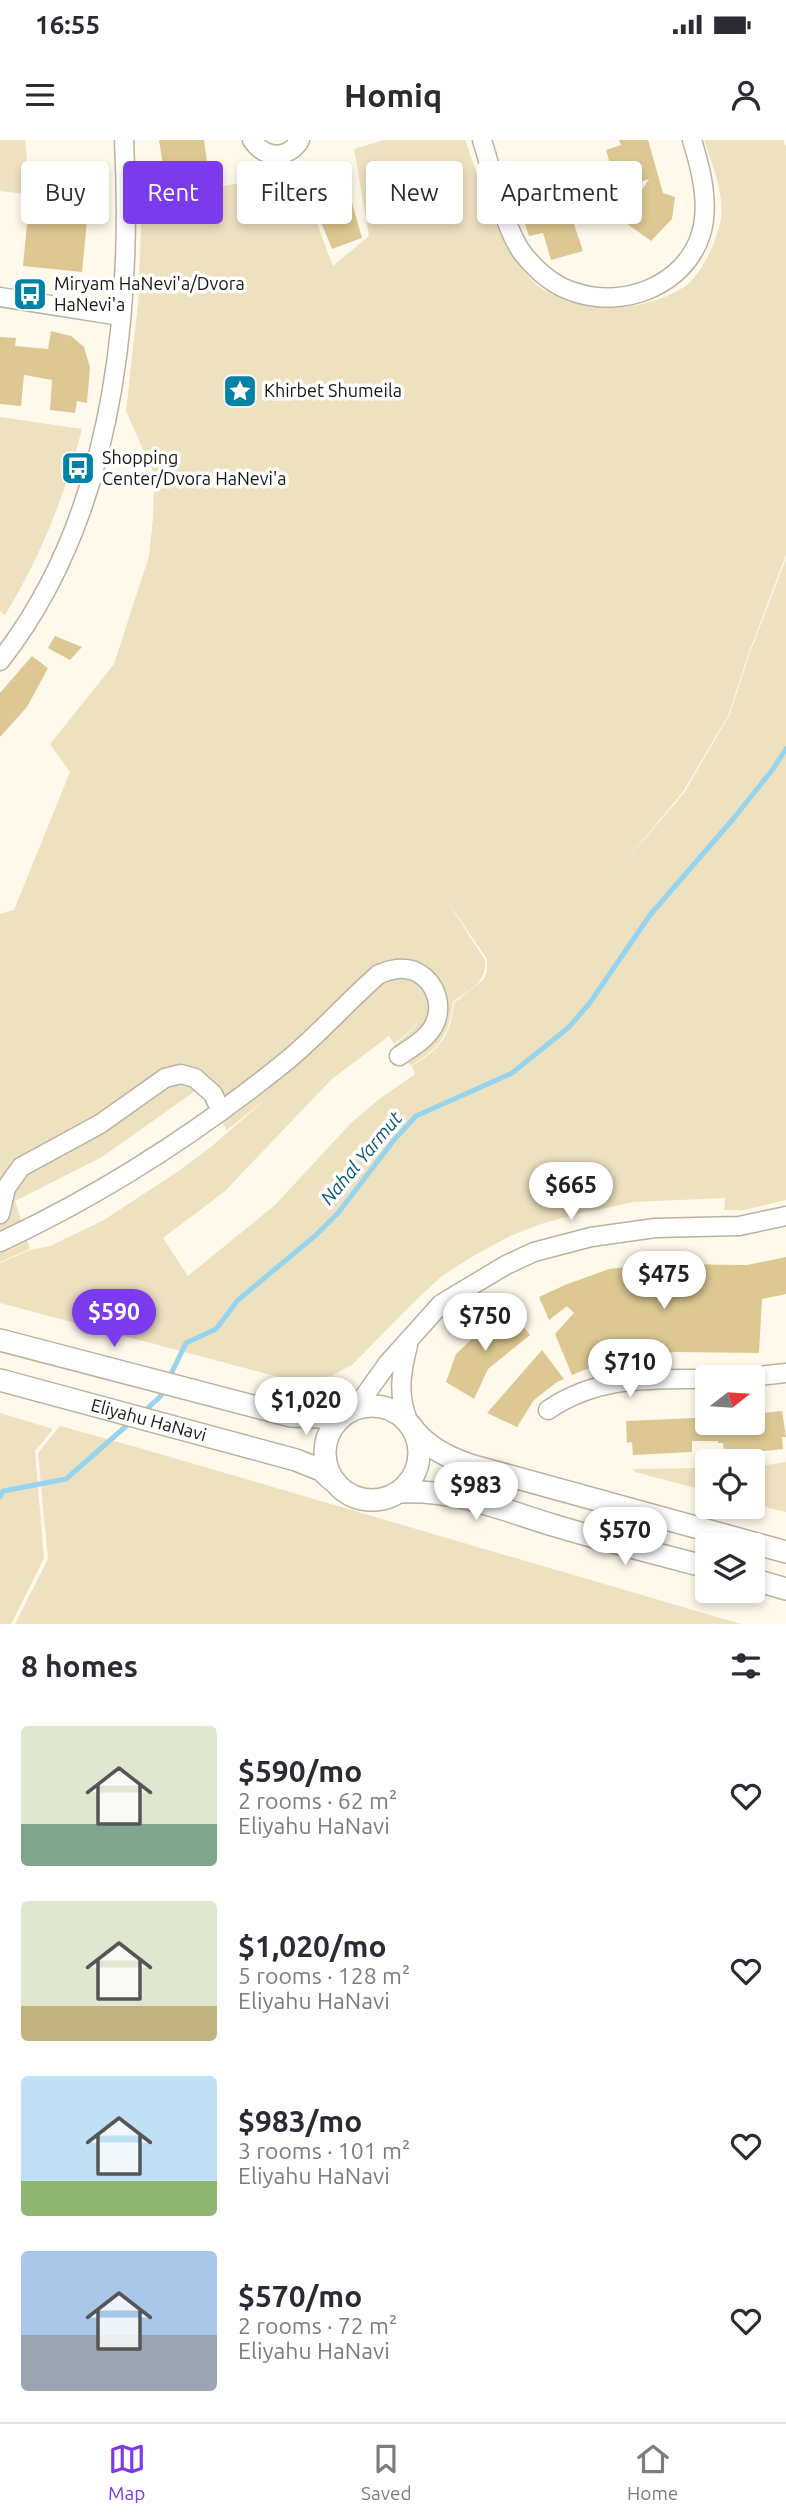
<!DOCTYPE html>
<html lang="en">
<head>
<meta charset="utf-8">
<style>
  :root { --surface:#fff; --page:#f2f2f3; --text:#2b2b33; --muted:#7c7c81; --line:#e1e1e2; --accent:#7c3aed }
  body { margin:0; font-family:Ubuntu,sans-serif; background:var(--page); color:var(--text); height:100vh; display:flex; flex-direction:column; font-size:26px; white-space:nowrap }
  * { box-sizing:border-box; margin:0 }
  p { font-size:23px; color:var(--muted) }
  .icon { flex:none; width:38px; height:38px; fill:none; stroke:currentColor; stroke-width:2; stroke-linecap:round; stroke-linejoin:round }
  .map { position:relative; height:1484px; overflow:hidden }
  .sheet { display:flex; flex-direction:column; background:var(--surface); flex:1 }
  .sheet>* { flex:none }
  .banner { position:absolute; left:21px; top:21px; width:746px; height:63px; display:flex; gap:14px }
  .needle { width:46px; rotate:73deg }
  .tools { position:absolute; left:695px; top:1225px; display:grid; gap:14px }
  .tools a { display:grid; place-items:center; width:70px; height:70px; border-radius:7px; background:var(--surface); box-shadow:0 4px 10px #0003; font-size:35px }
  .price { position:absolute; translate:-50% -60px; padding:0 16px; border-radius:24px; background:#fff; color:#222; font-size:23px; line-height:46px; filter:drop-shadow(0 2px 4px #0008) }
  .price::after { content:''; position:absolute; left:50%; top:42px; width:21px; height:16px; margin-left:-10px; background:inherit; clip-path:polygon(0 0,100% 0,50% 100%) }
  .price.on { background:var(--accent); color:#fff }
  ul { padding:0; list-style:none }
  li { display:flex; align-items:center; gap:21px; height:175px; padding:0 21px }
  li span { display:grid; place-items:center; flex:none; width:196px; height:140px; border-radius:7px; color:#555 }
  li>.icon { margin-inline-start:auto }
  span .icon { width:84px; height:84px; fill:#fffc; stroke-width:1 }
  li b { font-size:30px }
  h2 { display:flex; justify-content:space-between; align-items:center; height:84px; padding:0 21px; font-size:30px }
  .pill { padding:0 24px; border-radius:7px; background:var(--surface); box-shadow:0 4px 10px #0003; font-size:24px; line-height:63px }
  .pill.on { background:var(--accent); color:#fff }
  .status { display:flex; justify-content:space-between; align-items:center; height:49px; padding:0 35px; background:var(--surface); direction:ltr }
  .status svg { height:19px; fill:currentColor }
  header { display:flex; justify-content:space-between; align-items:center; height:91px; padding:0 21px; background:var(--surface); font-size:32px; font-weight:600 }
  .tab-bar { display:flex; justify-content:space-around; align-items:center; height:98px; border-top:2px solid var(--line); background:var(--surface); font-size:19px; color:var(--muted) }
  .tab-bar a { display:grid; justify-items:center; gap:4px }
  .tab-bar .on { color:var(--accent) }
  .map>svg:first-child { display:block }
  .green { fill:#eee1c0; fill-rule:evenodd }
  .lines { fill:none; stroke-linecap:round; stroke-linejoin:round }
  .stream { stroke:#97d4ee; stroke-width:5 }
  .building { fill:#ddc893 }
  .minor-casing { stroke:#b9b2a1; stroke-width:21 }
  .major-casing { stroke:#b9b2a1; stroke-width:24 }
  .minor { stroke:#fff; stroke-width:18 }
  .major { stroke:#fff; stroke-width:21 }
  .labels { text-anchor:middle; stroke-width:7; stroke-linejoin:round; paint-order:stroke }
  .poi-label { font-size:18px; fill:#191711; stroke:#fff; text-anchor:start }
  .street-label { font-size:18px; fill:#191711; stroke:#fff }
  .water-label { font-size:19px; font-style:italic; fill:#035a73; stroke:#fff }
</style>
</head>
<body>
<div class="status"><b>16:55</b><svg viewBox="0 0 49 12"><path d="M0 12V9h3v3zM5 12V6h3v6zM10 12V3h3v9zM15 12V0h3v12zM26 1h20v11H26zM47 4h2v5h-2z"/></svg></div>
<header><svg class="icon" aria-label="menu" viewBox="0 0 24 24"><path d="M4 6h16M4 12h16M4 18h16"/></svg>Homiq<svg class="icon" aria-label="person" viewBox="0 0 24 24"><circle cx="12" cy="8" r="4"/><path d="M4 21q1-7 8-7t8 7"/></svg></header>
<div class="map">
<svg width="786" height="1484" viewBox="0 0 786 1484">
  <rect width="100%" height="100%" fill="#fff9eb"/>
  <!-- green -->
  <path class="green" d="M0 0H25L28 30 25 54 0 51Z
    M384 0H465C483 50 497 109 538 146 543 150 551 153 557 156 596 175 647 170 684 147 701 136 716 102 720 83 726 56 712 25 704 0H783L786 6V415L748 515 729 574 683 652 617 731 684 653 730 574 749 515 786 419V1060L745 1070H724L725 1058 634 1062 576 1074 541 1084 510 1096 475 1115 442 1136 414 1162 352 1225 331 1236 297 1242 0 1163V1123L30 1110 50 1106 104 1080 180 1030 212 1006 266 959 227 990 198 949 102 1017 15 1061 30 1109 0 1122V774L14 770 70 632 50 604 114 524 149 416 153 378 154 334 126 271 138 163 142 63 297 31 333 126 369 96 354 9ZM445 758 487 819V832L483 840 454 863C450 897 441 908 412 926L415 934 378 960 351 983 275 1065 188 1136 163 1098 224 1052 332 939 389 896 394 904 412 889 423 876 413 889 394 906 411 926C440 907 449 896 453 862 470 849 487 843 485 820Z
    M0 277 82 289C65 356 41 416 5 475L0 471Z
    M0 1273 53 1289 35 1311 44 1418 11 1484H0Z
    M60 1286 136 1307 741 1484H15L48 1419 38 1313Z
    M786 1322V1372L753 1364V1327Z
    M707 1328V1351L635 1332 632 1329Z"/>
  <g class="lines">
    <!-- stream -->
    <path class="stream" d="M169 1238 186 1203 216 1189 238 1160 316 1095 338 1073 394 1000 416 976 512 933 568 888 589 864 650 775 734 678 773 629 786 609
      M142 1273 160 1257 164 1250
      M0 1357 3 1351 66 1339 132 1281"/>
  </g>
  <!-- building -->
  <path class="building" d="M159 0H204L208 29 177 33 175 24 163 26Z
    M619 0H648L663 53 675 57 672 79 651 101 622 80 649 39 624 47 622 39 615 41 606 10 621 5Z
    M578 24 588 61 568 66 583 111 551 120 543 93 529 96 525 84 548 78 541 49 530 52 526 38Z
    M351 59 362 98 332 109 316 70Z
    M29 64 88 70 82 132 23 126Z
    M51 191 71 196 84 207 90 227 87 263 77 261 75 273 50 270 52 240 24 235 21 266 0 264V197L16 198 15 206 48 209Z
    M55 496 82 507 70 520 48 508Z
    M32 516 48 528 27 567 0 597V553Z
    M786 1117V1154L762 1159 759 1213 676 1212 636 1216 592 1227 572 1235 555 1194 574 1173 567 1166 549 1180 539 1157 565 1145 609 1129 653 1124 747 1125Z
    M510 1170 530 1195 488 1229 474 1259 446 1242 456 1214 476 1195Z
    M542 1210 564 1239 557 1242 534 1260 517 1287 487 1273Z
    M782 1271 786 1297H782L783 1309 724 1315 723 1303H718V1301H692V1312L633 1315 632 1302 627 1303 626 1281 695 1278V1283H752V1274Z"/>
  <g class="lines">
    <!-- minor casing -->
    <g class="minor-casing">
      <path id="minor" d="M252 0C265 19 288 20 300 0
        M482 0C492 31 504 90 524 115 537 131 554 146 574 152 623 169 685 146 701 94 710 64 701 29 692 0
        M0 157 120 176
        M0 521C113 377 133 177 124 0
        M0 1074 6 1048 21 1027 100 984 165 938 181 934 195 938 213 954 221 971
        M0 1102C105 1053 199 992 289 919 321 892 348 861 379 834 388 831 395 828 405 829 430 831 445 860 435 883 429 898 412 907 399 916
        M408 1205C401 1233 397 1255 409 1283
        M750 1237 786 1233
        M355 1269 388 1223 441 1164 506 1125 534 1112 591 1097 655 1088 739 1086 786 1076
        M548 1270C597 1236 650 1239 707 1239"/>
    </g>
    <!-- major casing -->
    <g class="major-casing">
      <g id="major">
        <path d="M0 1200 291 1276 320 1277 349 1271"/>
        <path id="s1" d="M0 1240 296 1320 321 1330 333 1341"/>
        <circle cx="372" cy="1313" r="47"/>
        <path d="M411 1286C425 1306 446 1317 470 1325L786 1412"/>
        <path d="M400 1352C458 1349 502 1370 556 1386 606 1401 657 1414 707 1427"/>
        <path d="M752 1439 786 1449"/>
      </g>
    </g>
    <!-- minor -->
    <use href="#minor" class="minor"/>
    <!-- major -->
    <use href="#major" class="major"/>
  </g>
  <!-- icons -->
  <defs>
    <g id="bus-square" transform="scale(1.75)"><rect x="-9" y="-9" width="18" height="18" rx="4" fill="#0081a6" stroke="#fff"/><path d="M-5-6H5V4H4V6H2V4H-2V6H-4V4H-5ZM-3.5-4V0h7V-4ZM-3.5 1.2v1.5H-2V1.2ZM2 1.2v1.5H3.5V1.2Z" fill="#fff"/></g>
    <g id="sight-square" transform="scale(1.75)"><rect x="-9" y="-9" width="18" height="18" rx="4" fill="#0081a6" stroke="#fff"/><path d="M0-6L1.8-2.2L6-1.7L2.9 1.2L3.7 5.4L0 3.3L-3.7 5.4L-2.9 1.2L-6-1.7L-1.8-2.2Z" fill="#fff"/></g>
  </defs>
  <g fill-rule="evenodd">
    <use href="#bus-square" x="30" y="154"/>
    <use href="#sight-square" x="240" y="251"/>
    <use href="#bus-square" x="78" y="328"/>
  </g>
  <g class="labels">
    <!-- poi labels -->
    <g class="poi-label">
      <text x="54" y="150">Miryam HaNevi'a/Dvora<tspan x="54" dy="21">HaNevi'a</tspan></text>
      <text x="264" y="257">Khirbet Shumeila</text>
      <text x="102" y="324">Shopping<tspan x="102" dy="21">Center/Dvora HaNevi'a</tspan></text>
    </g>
    <!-- street labels -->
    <g class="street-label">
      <text dy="6" stroke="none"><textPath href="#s1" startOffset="154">Eliyahu HaNavi</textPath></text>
    </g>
    <!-- water labels -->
    <g class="water-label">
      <text transform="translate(361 1018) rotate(-50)" y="7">Nahal Yarmut</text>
    </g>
  </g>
</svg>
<div class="tools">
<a><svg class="needle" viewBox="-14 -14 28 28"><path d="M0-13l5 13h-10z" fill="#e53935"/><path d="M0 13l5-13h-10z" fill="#7c7c81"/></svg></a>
<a><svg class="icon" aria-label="locate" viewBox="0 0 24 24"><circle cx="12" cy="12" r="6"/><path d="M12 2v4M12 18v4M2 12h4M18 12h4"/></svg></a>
<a><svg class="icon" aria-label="layers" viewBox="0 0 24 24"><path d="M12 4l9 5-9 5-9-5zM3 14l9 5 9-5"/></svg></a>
</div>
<b class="price" style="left:571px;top:1082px">$665</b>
<b class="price" style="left:664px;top:1171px">$475</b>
<b class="price on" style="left:114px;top:1209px">$590</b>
<b class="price" style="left:485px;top:1213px">$750</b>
<b class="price" style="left:630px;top:1259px">$710</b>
<b class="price" style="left:306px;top:1297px">$1,020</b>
<b class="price" style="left:476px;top:1382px">$983</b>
<b class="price" style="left:625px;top:1427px">$570</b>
<div class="banner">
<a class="pill">Buy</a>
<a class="pill on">Rent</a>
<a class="pill">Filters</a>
<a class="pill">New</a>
<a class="pill">Apartment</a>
</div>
</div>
<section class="sheet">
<h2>8 homes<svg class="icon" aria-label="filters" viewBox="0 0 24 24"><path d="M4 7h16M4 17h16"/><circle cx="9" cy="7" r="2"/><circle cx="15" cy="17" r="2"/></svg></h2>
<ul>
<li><span style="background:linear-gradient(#dfe7d0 70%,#7fa58c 0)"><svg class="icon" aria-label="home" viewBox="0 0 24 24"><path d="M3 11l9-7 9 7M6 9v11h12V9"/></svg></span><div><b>$590/mo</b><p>2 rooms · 62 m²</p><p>Eliyahu HaNavi</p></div><svg class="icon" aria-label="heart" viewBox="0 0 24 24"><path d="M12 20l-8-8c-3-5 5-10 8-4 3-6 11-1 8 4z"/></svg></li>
<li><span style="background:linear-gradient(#dfe7d0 75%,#c2b280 0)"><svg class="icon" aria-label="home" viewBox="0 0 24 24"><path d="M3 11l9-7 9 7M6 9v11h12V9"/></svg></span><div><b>$1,020/mo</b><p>5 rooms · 128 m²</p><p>Eliyahu HaNavi</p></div><svg class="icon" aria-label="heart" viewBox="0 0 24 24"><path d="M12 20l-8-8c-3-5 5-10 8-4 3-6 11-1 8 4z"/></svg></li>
<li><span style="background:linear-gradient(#bfe0f5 75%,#8fb573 0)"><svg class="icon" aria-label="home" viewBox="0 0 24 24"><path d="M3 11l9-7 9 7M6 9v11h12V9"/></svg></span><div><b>$983/mo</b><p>3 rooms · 101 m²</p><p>Eliyahu HaNavi</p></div><svg class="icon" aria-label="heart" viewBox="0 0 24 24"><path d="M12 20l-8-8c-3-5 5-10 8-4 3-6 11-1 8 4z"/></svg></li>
<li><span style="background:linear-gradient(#a9c7e8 60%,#9aa5b1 0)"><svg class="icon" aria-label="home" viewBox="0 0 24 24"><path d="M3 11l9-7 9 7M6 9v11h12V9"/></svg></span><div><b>$570/mo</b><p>2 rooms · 72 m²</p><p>Eliyahu HaNavi</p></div><svg class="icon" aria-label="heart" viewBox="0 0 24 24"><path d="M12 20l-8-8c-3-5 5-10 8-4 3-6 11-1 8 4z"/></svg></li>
</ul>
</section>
<nav class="tab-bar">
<a class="on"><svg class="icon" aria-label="map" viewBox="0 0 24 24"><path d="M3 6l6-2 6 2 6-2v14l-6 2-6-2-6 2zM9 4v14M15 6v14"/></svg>Map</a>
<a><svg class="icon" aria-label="saved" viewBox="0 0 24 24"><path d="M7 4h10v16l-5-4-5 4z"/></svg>Saved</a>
<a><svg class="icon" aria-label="home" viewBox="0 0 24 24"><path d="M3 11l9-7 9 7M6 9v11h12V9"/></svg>Home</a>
</nav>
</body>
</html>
